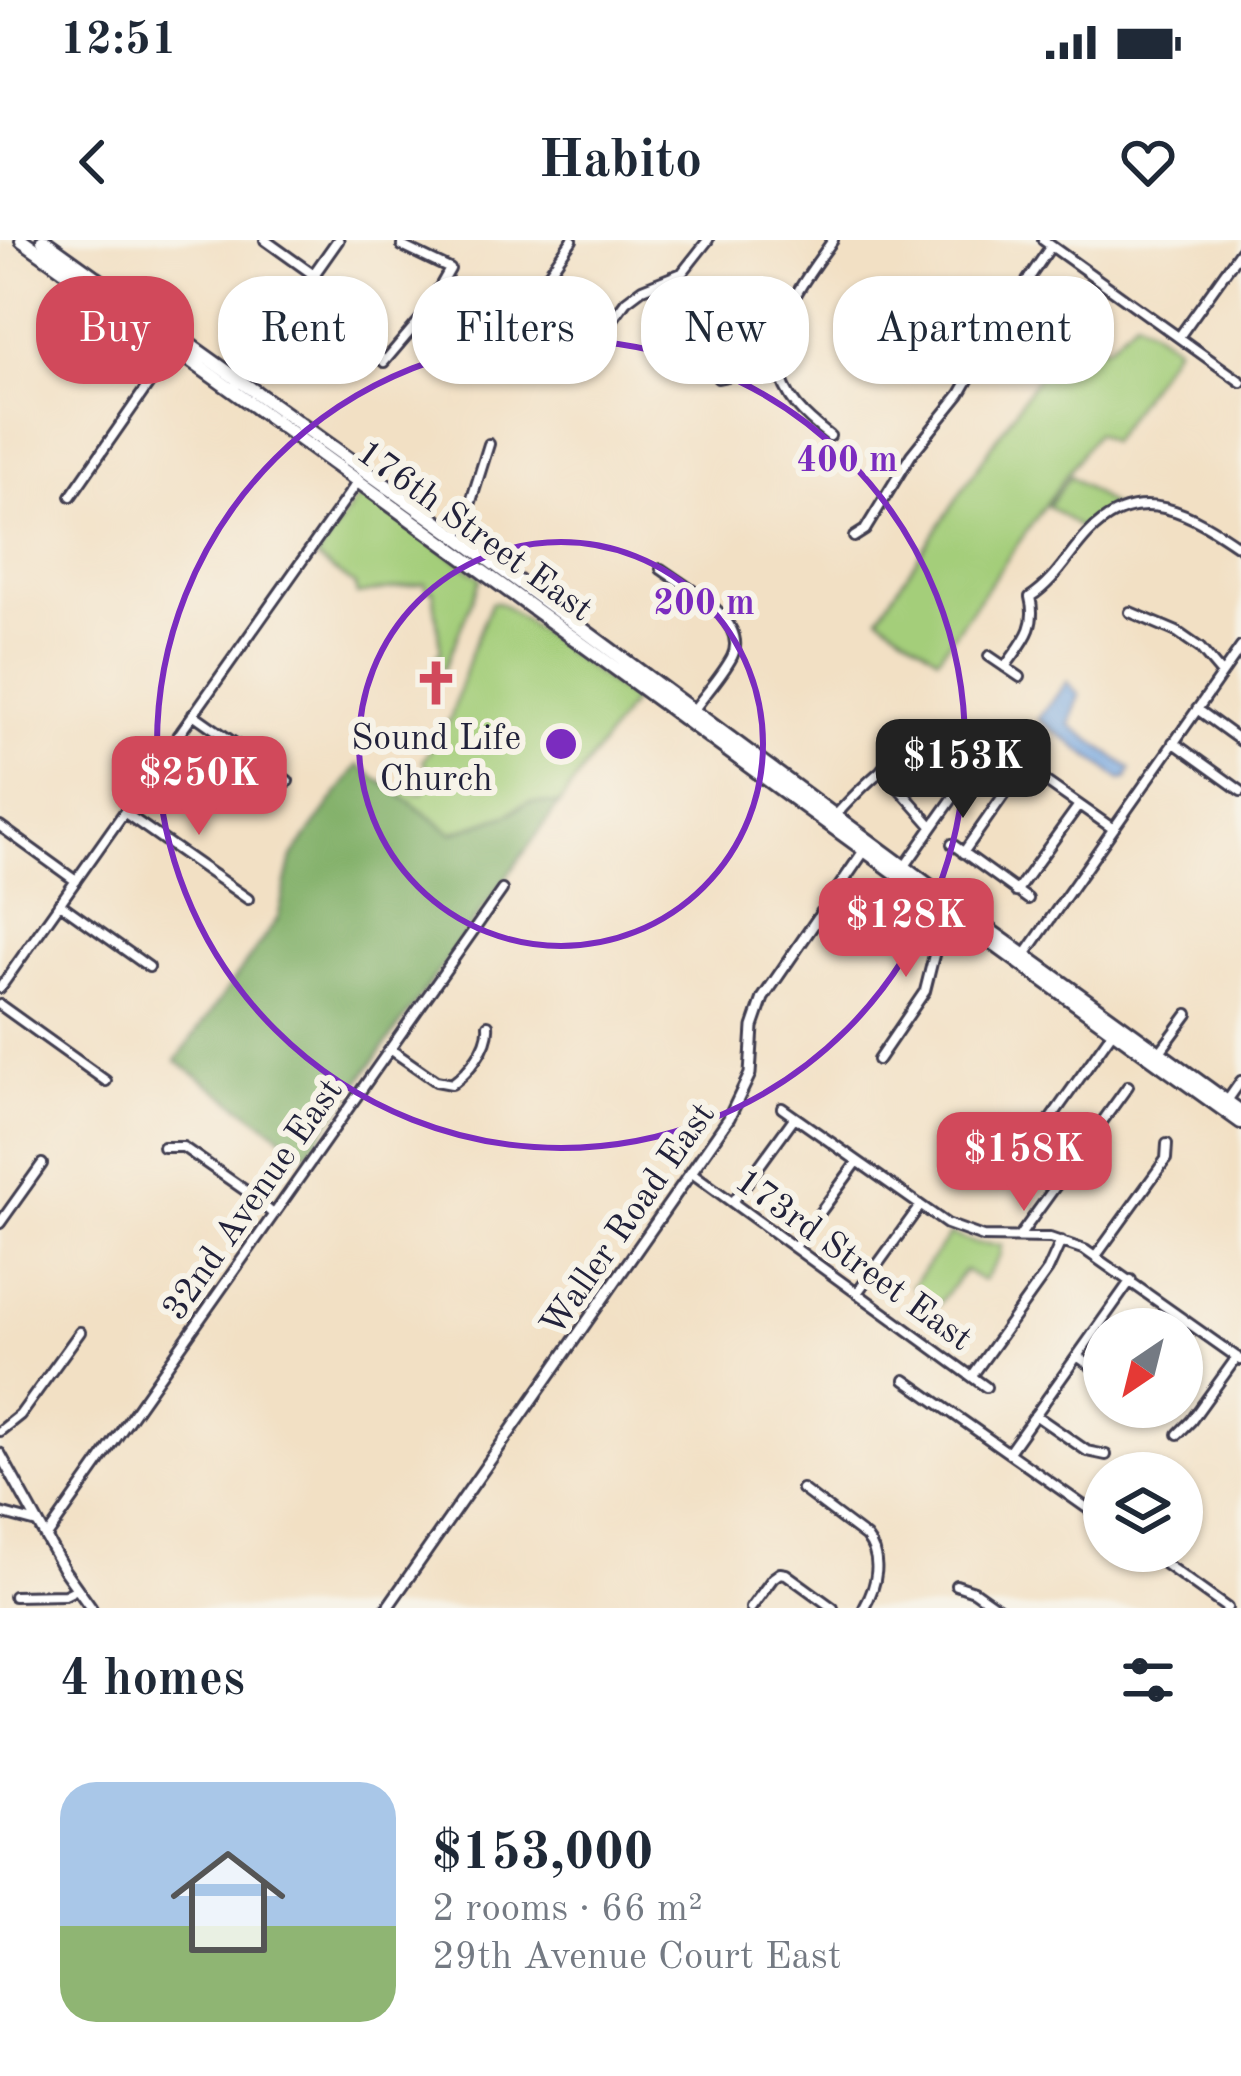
<!DOCTYPE html>
<html lang="en">
<head>
<meta charset="utf-8">
<style>
  :root { --surface:#fff; --page:#f2f2f3; --text:#1f2937; --muted:#747a83; --accent:#d1495b }
  body { margin:0; font-family:"Old Standard TT",serif; background:var(--page); color:var(--text); height:100vh; display:flex; flex-direction:column; font-size:45px; white-space:nowrap }
  * { box-sizing:border-box; margin:0 }
  p { font-size:39px; color:var(--muted) }
  .icon { flex:none; width:66px; height:66px; fill:none; stroke:currentColor; stroke-width:2; stroke-linecap:round; stroke-linejoin:round }
  .map { position:relative; height:1368px; overflow:hidden }
  .panel { display:flex; flex-direction:column; background:var(--surface); flex:1 }
  .panel>* { flex:none }
  .hud { position:absolute; left:36px; top:36px; width:1170px; height:108px; display:flex; gap:24px }
  .needle { width:78px; rotate:215deg }
  .fabs { position:absolute; left:1083px; top:1068px; display:grid; gap:24px }
  .fabs a { display:grid; place-items:center; width:120px; height:120px; border-radius:50%; background:var(--surface); box-shadow:0 3px 9px #0004; font-size:60px }
  .price { position:absolute; translate:-50% -102px; padding:0 27px; border-radius:24px; background:var(--accent); color:#fff; font-size:39px; line-height:78px; filter:drop-shadow(0 3px 6px #0008) }
  .price::after { content:''; position:absolute; left:50%; top:72px; width:36px; height:27px; margin-left:-18px; background:inherit; clip-path:polygon(0 0,100% 0,50% 100%) }
  .price.selected { background:#222; color:#fff }
  ul { padding:0; list-style:none }
  li { display:flex; align-items:center; gap:36px; height:300px; padding:0 60px }
  li span { display:grid; place-items:center; flex:none; width:336px; height:240px; border-radius:36px; color:#555 }
  li>.icon { margin-inline-start:auto }
  span .icon { width:144px; height:144px; fill:#fffc; stroke-width:1 }
  li b { font-size:51px }
  h2 { display:flex; justify-content:space-between; align-items:center; height:144px; padding:0 60px; font-size:51px }
  .chip { padding:0 42px; border-radius:48px; background:var(--surface); box-shadow:0 3px 9px #0004; font-size:42px; line-height:108px }
  .chip.selected { background:var(--accent); color:#fff }
  .status { display:flex; justify-content:space-between; align-items:center; height:84px; padding:0 60px; background:var(--surface); direction:ltr }
  .status svg { height:33px; fill:currentColor }
  header { display:flex; justify-content:space-between; align-items:center; height:156px; padding:0 60px; background:var(--surface); font-size:54px; font-weight:800 }
  .map>svg:first-child { display:block }
  .green { fill:#a4ce7a; stroke:#63785a; stroke-width:3 }
  .forest { fill:#83b16a; stroke:#526a52; stroke-width:3 }
  .water { fill:#75a5df; stroke:#4c648d; stroke-width:3 }
  .lines { fill:none; stroke-linecap:round; stroke-linejoin:round }
  .minor-casing { stroke:#413e50; stroke-width:14 }
  .tertiary-casing { stroke:#413e50; stroke-width:15 }
  .primary-casing { stroke:#413e50; stroke-width:18 }
  .minor { stroke:#fff; stroke-width:8 }
  .tertiary { stroke:#fff; stroke-width:9 }
  .primary { stroke:#fff; stroke-width:12 }
  .ring { fill:none; stroke:#7b2cbf; stroke-width:6 }
  .labels { text-anchor:middle; stroke-width:12; stroke-linejoin:round; paint-order:stroke }
  .street-label { font-size:36px; fill:#22223b; stroke:#f7f3e8 }
  .poi-label { font-size:36px; fill:#22223b; stroke:#f7f3e8 }
  .centre { fill:#7b2cbf; stroke:#f7f3e8; stroke-width:6 }
  .ring-label { font-size:36px; text-anchor:middle; font-weight:bold; fill:#7b2cbf; stroke:#f7f3e8; stroke-width:12; stroke-linejoin:round; paint-order:stroke }
</style>
</head>
<body>
<div class="status"><b>12:51</b><svg viewBox="0 0 49 12"><path d="M0 12V9h3v3zM5 12V6h3v6zM10 12V3h3v9zM15 12V0h3v12zM26 1h20v11H26zM47 4h2v5h-2z"/></svg></div>
<header><svg class="icon" aria-label="back" viewBox="0 0 24 24"><path d="M15 5l-7 7 7 7"/></svg>Habito<svg class="icon" aria-label="heart" viewBox="0 0 24 24"><path d="M12 20l-8-8c-3-5 5-10 8-4 3-6 11-1 8 4z"/></svg></header>
<div class="map">
<svg width="1241" height="1368" viewBox="0 0 1241 1368">
  <rect width="100%" height="100%" fill="#f7f3e8"/>
  <filter id="ink" filterUnits="userSpaceOnUse"><feTurbulence type="fractalNoise" baseFrequency=".00833" numOctaves="2"/><feDisplacementMap in="SourceGraphic" scale="24" xChannelSelector="R" yChannelSelector="G"/><feConvolveMatrix kernelMatrix="1 2 1 2 8 2 1 2 1" color-interpolation-filters="sRGB"/></filter>
  <filter id="wash" filterUnits="userSpaceOnUse"><feTurbulence type="fractalNoise" baseFrequency=".004" numOctaves="4" result="noise"/><feDisplacementMap in="SourceGraphic" scale="48" xChannelSelector="R" yChannelSelector="G"/><feGaussianBlur stdDeviation="2.7" result="paint"/><feColorMatrix in="noise" values="0 0 0 0 0 0 0 0 0 0 0 0 0 0 0 0 0 1.4 0 .05"/><feComposite in="paint" operator="in"/></filter>
  <g filter="url(#wash)">
    <rect width="100%" height="100%" fill="#f2e0c4"/>
    <!-- green -->
    <path class="green" d="M1136 79 1176 106 1110 202 1096 193 938 417 879 376 1056 109 1108 106Z
      M1070 236 1114 267 1081 289 1048 266Z
      M367 258 382 265 481 338 444 429 439 426 437 415 441 412 433 350H427L425 343 357 355 355 345 316 318 357 259Z
      M495 362 504 365 633 461 559 564 521 565 508 575 452 593 397 553 403 545 416 554 423 553 432 536 423 521 451 477 471 412 491 363Z
      M950 994 974 1003 1001 1005 1000 1016 983 1041 965 1030 938 1065 912 1046Z"/>
    <!-- forest -->
    <path class="forest" d="M358 525 452 593 508 575 528 562 559 564 307 914 176 821 278 678 292 617Z"/>
    <!-- water -->
    <path class="water" d="M1067 442 1079 455 1070 485 1131 529 1127 539 1121 540 1038 479Z"/>
  </g>
  <g filter="url(#ink)">
    <g class="lines">
      <!-- minor casing -->
      <g class="minor-casing">
        <path id="minor" d="M265 0 314 35 348 73 384 122 424 75 450 29 402 6
          M572 0 523 70 587 114 626 61 642 49 682 33 708 0
          M1043 0 1241 142
          M1179 97 1241 10
          M778 126C775 74 805 40 833 0
          M718 138 778 126C785 159 804 176 830 196
          M71 256 173 109
          M458 297 464 284 489 204
          M854 297 865 290 911 215 960 154 1014 60 1051 6
          M661 329C686 347 750 381 732 417 722 436 705 454 693 471
          M1130 372 1177 392 1200 408 1222 434
          M989 416 1020 437
          M1005 427C1022 402 1038 389 1030 357 1056 340 1068 315 1088 294 1139 240 1193 275 1241 308
          M1197 469 1241 501
          M193 474 288 541
          M1173 502 1241 551
          M1015 520 1112 588
          M882 529 932 586
          M125 573 248 659
          M835 576C864 544 941 463 987 505L986 511 905 626
          M0 586 76 641
          M952 604 1028 659
          M963 613 1024 526
          M1016 652 1079 565
          M59 663 149 727
          M1025 715 1241 407
          M0 748 359 240
          M0 765 106 841
          M390 809 436 841 452 844C469 831 490 806 488 785
          M1160 812 1188 774
          M878 820 925 751 935 711 954 677
          M1227 861 1241 841
          M782 868 947 984 983 997 1050 998 1085 1010 1241 1120
          M163 907H183L249 953 273 974
          M692 933 986 1147
          M1012 933 1113 791
          M733 962 794 878
          M0 983 42 924
          M1021 994 1128 846
          M795 1007 857 922
          M1096 1016 1166 919 1167 904
          M857 1053 920 966
          M1077 1116 1104 1135
          M972 1136 1048 1030 1061 1001
          M905 1140 1104 1280
          M1035 1175 1087 1211 1106 1215
          M0 1191 20 1175 80 1092
          M1178 1194 1191 1181 1237 1117
          M1009 1212 1131 1040
          M802 1249 866 1297C883 1318 877 1345 864 1368
          M0 1273 37 1283
          M46 1298 502 650
          M1147 1311 1227 1368
          M956 1345 974 1351 998 1368
          M14 1356 65 1355 77 1349
          M751 1368 773 1338 780 1333 786 1334 833 1368"/>
      </g>
      <!-- tertiary casing -->
      <g class="tertiary-casing">
        <path id="tertiary" d="M236 145 338 0
          M0 1214 64 1330 91 1368
          M387 1368 729 878 750 834 753 787 763 758 866 608"/>
      </g>
      <!-- primary casing -->
      <g class="primary-casing">
        <path id="primary" d="M22 0C432 290 833 591 1241 882
          M43 0 458 297 981 684 1241 872"/>
      </g>
      <!-- minor -->
      <use href="#minor" class="minor"/>
      <!-- tertiary -->
      <use href="#tertiary" class="tertiary"/>
      <!-- primary -->
      <use href="#primary" class="primary"/>
    </g>
  </g>
  <!-- distance rings -->
  <g class="ring">
    <circle cx="561" cy="504" r="202"/>
    <circle cx="561" cy="504" r="404"/>
  </g>
  <!-- icons -->
  <defs>
    <g id="church-bare" transform="scale(3.6)"><path d="M-1.2-6h2.4v3.5h3.3v2.4h-3.3V6h-2.4V-.1h-3.3v-2.4h3.3Z" fill="#d1495b" stroke="#f7f3e8" stroke-width="2.5" paint-order="stroke"/></g>
  </defs>
  <g fill-rule="evenodd">
    <use href="#church-bare" x="436" y="443"/>
  </g>
  <g class="labels">
    <!-- street labels -->
    <g class="street-label">
      <text transform="translate(476 289) rotate(36)" y="13">176th Street East</text>
      <text transform="translate(251 958) rotate(-55)" y="13">32nd Avenue East</text>
      <text transform="translate(626 978) rotate(-55)" y="13">Waller Road East</text>
      <text transform="translate(855 1018) rotate(36)" y="13">173rd Street East</text>
    </g>
    <!-- poi labels -->
    <g class="poi-label">
      <text x="436" y="509">Sound Life<tspan x="436" dy="41">Church</tspan></text>
    </g>
  </g>
  <circle cx="561" cy="504" r="18" class="centre"/>
  <g class="ring-label">
    <text x="847" y="231">400 m</text>
    <text x="704" y="374">200 m</text>
  </g>
</svg>
<div class="fabs">
<a><svg class="needle" viewBox="-14 -14 28 28"><path d="M0-13l5 13h-10z" fill="#e53935"/><path d="M0 13l5-13h-10z" fill="#747a83"/></svg></a>
<a><svg class="icon" aria-label="layers" viewBox="0 0 24 24"><path d="M12 4l9 5-9 5-9-5zM3 14l9 5 9-5"/></svg></a>
</div>
<b class="price selected" style="left:963px;top:581px">$153K</b>
<b class="price" style="left:199px;top:598px">$250K</b>
<b class="price" style="left:906px;top:740px">$128K</b>
<b class="price" style="left:1024px;top:974px">$158K</b>
<div class="hud">
<a class="chip selected">Buy</a>
<a class="chip">Rent</a>
<a class="chip">Filters</a>
<a class="chip">New</a>
<a class="chip">Apartment</a>
</div>
</div>
<section class="panel">
<h2>4 homes<svg class="icon" aria-label="filters" viewBox="0 0 24 24"><path d="M4 7h16M4 17h16"/><circle cx="9" cy="7" r="2"/><circle cx="15" cy="17" r="2"/></svg></h2>
<ul>
<li><span style="background:linear-gradient(#a9c7e8 60%,#8fb573 0)"><svg class="icon" aria-label="home" viewBox="0 0 24 24"><path d="M3 11l9-7 9 7M6 9v11h12V9"/></svg></span><div><b>$153,000</b><p>2 rooms · 66 m²</p><p>29th Avenue Court East</p></div></li>
</ul>
</section>
</body>
</html>
